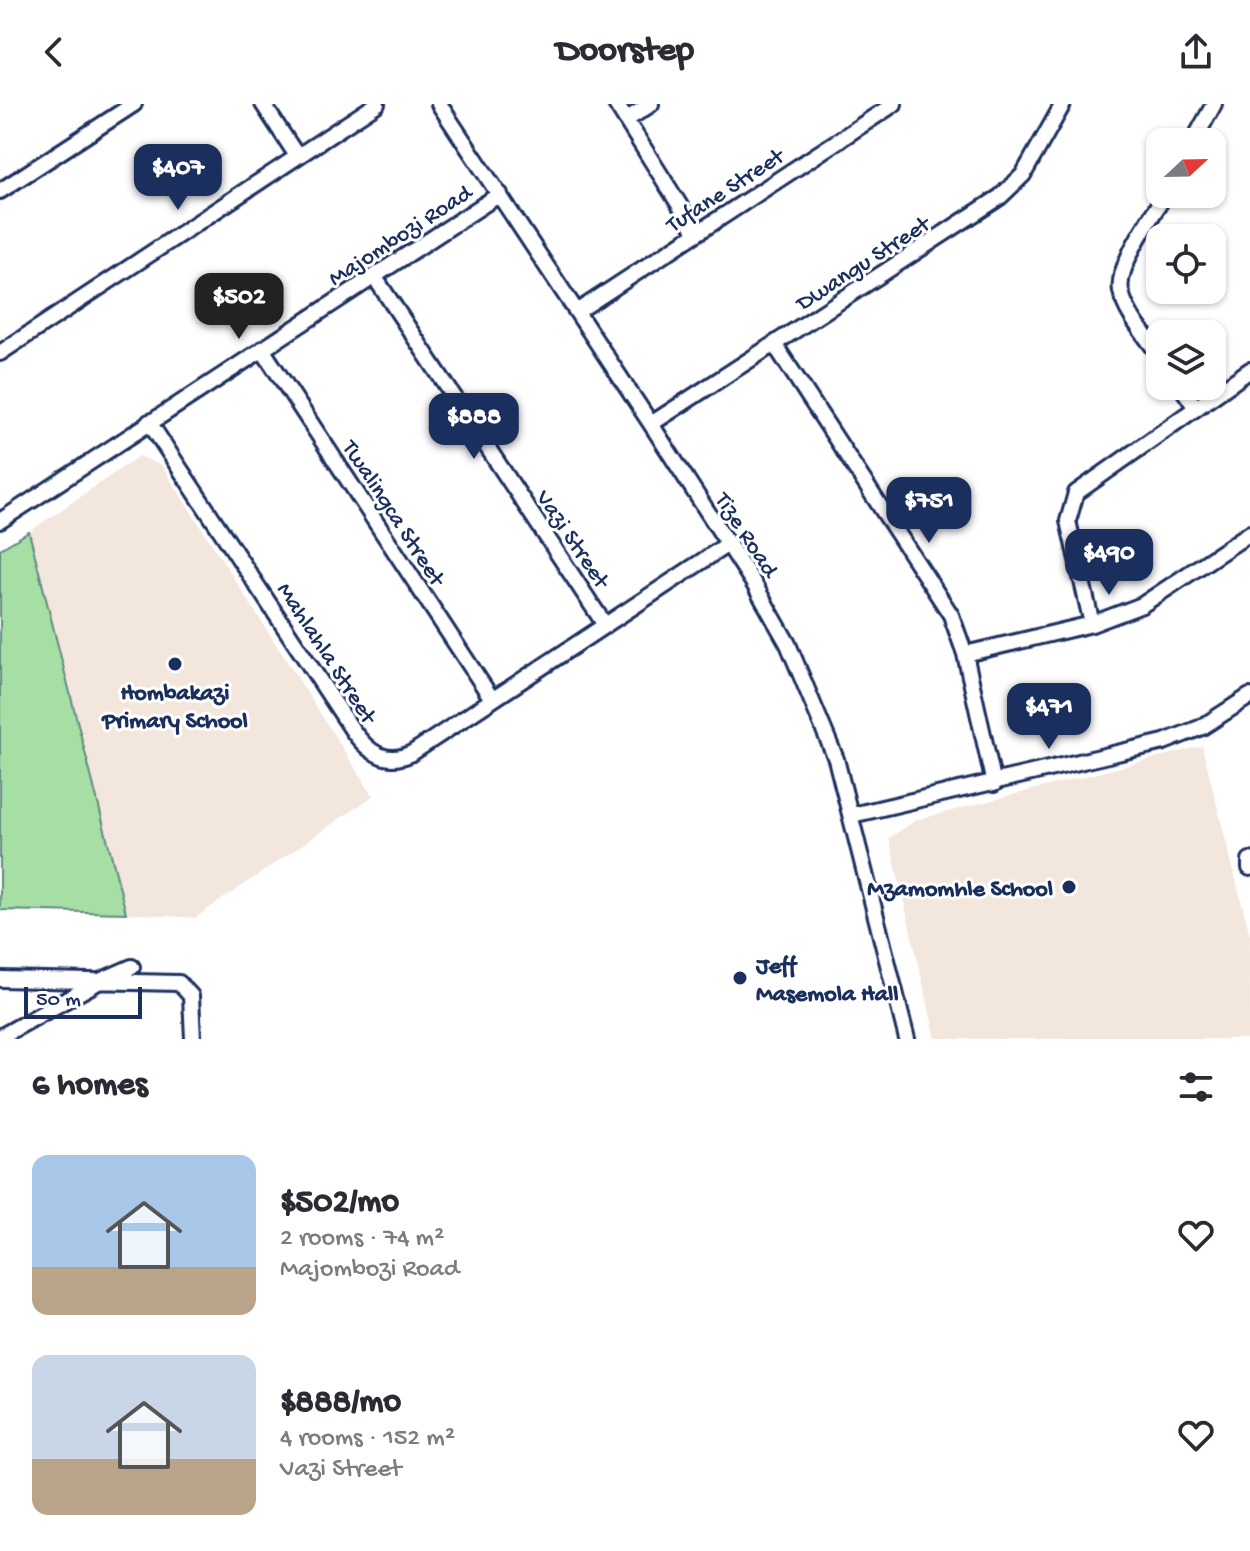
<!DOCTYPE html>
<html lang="en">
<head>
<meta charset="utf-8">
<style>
  :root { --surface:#fff; --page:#f7f7f7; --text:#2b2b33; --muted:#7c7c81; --accent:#1b2f5e }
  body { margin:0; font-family:"Gochi Hand",sans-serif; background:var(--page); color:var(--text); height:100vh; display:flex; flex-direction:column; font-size:30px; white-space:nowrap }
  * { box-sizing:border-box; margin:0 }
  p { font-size:26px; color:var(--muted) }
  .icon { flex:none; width:44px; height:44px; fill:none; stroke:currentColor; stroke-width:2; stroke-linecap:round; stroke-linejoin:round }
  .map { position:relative; height:935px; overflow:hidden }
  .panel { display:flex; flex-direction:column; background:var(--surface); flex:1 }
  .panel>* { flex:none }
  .needle { width:52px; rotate:68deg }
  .tools { position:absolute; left:1146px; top:24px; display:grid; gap:16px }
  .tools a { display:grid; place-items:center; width:80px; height:80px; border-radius:16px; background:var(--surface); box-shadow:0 2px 6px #0004; font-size:40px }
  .scale { position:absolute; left:24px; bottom:20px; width:118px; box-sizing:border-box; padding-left:8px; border:4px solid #1b2f5e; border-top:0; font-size:22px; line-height:28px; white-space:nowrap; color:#1b2f5e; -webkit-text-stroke:6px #fff; paint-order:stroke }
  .price { position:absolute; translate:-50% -68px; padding:0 18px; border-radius:16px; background:var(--accent); color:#fff; font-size:26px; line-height:52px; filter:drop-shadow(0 2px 4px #0008) }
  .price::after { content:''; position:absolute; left:50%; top:48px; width:24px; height:18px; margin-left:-12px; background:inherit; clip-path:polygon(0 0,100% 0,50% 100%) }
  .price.on { background:#222; color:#fff }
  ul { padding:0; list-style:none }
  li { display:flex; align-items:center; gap:24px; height:200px; padding:0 32px }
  li span { display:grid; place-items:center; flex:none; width:224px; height:160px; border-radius:16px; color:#555 }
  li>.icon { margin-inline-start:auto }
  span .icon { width:96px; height:96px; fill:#fffc; stroke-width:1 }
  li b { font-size:34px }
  h2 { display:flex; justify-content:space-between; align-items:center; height:96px; padding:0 32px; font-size:34px }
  header { display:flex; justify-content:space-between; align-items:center; height:104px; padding:0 32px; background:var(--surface); font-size:36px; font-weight:700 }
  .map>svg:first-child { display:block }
  .built { fill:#f3e6dc }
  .green { fill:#a6dfa4; stroke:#608781; stroke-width:2 }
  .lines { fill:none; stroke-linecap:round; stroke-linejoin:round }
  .minor-casing { stroke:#1b2f5e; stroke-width:20 }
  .minor { stroke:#fff; stroke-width:14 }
  .poi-dot { fill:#1b2f5e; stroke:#fff; stroke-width:3 }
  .labels { text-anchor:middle; stroke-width:6; stroke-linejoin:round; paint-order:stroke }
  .street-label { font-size:24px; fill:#1b2f5e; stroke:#fff }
  .poi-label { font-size:24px; font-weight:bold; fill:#1b2f5e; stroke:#fff }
</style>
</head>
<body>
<header><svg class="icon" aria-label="back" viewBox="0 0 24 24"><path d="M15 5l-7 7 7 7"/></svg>Doorstep<svg class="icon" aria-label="share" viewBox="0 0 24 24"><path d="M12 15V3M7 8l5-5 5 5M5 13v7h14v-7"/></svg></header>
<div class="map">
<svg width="1250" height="935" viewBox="0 0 1250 935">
  <rect width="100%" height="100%" fill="#fff"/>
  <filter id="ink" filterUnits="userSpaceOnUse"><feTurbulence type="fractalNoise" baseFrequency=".0125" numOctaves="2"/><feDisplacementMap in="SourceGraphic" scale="16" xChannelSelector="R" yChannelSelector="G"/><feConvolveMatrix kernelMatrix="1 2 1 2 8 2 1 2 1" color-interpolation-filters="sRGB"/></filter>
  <g filter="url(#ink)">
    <!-- built -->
    <path class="built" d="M139 352 162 362 373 692 195 814 126 809 29 428Z
      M1202 642 1250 831V935H936L889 734 916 716Z"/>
    <!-- green -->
    <path class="green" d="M29 428 126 809 0 806V445Z"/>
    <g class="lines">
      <!-- minor casing -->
      <g class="minor-casing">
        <path id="minor" d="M263 0 297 52
          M439 0 651 320 754 480 788 540 836 655 907 935
          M616 0 697 129
          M626 16 651 0
          M1193 38 1214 0
          M0 87 134 0
          M374 172 605 521
          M578 207 894 0
          M775 241 951 511 965 550 994 680
          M262 245 492 595
          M0 249 377 0
          M1160 252C1147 233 1125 210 1121 187 1116 162 1152 113 1165 90
          M1181 282 1196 304
          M149 318 353 627C368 648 386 662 412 649L728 440
          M651 320 1000 93 1023 71 1063 0
          M0 417 500 90
          M1092 520 1068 417 1076 389 1250 266
          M965 550 1092 520 1142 501 1250 429
          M852 711 1164 638 1202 623 1250 592
          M1250 756V764
          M0 875 179 879 191 892 193 935
          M0 933 100 877 132 863"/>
      </g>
      <!-- minor -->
      <use href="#minor" class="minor"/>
    </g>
  </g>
  <!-- markers -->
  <g class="poi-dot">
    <circle cx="175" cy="560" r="8"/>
    <circle cx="1069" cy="783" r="8"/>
    <circle cx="740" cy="874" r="8"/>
  </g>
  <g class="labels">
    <!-- street labels -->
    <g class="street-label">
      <text transform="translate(724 85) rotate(-33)" y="8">Tufane Street</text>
      <text transform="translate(399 130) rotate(-33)" y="8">Majombozi Road</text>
      <text transform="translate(862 158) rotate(-33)" y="8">Dwangu Street</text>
      <text transform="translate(395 408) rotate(57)" y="8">Twalingca Street</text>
      <text transform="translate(748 430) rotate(57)" y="8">Tize Road</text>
      <text transform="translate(574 434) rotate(56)" y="8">Vazi Street</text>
      <text transform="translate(328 548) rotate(57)" y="8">Mahlahla Street</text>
    </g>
    <!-- poi labels -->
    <g class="poi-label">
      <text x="175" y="595">Hombakazi<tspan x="175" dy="28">Primary School</tspan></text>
      <text x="1053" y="791" text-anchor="end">Mzamomhle School</text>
      <text x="756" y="868" text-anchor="start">Jeff<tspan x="756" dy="28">Masemola Hall</tspan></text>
    </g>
  </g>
</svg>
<div class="tools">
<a><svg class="needle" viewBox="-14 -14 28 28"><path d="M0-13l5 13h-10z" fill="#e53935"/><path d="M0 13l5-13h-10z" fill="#7c7c81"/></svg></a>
<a><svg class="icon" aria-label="locate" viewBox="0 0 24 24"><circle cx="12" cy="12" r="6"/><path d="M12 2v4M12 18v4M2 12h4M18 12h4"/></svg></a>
<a><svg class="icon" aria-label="layers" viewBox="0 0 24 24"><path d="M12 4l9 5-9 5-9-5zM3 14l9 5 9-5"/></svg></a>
</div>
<div class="scale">50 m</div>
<b class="price" style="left:178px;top:108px">$407</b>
<b class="price on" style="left:239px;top:237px">$502</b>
<b class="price" style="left:474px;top:357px">$888</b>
<b class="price" style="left:929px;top:441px">$751</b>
<b class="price" style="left:1109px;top:493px">$490</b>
<b class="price" style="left:1049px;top:647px">$471</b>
</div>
<section class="panel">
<h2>6 homes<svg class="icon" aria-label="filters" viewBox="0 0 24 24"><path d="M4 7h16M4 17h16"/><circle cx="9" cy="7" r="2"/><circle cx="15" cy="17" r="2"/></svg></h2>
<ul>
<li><span style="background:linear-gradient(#a9c7e8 70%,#b9a48a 0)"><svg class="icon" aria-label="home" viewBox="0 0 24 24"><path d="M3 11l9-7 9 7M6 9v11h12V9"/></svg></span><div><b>$502/mo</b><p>2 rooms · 74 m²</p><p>Majombozi Road</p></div><svg class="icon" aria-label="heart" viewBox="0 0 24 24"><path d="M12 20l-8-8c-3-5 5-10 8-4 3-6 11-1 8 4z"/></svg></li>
<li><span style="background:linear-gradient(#c9d6e8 65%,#b9a48a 0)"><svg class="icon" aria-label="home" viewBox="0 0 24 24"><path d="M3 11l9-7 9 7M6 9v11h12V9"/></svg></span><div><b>$888/mo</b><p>4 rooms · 152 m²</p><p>Vazi Street</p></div><svg class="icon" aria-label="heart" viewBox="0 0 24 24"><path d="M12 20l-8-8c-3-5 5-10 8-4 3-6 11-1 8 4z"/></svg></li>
</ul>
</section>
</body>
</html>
